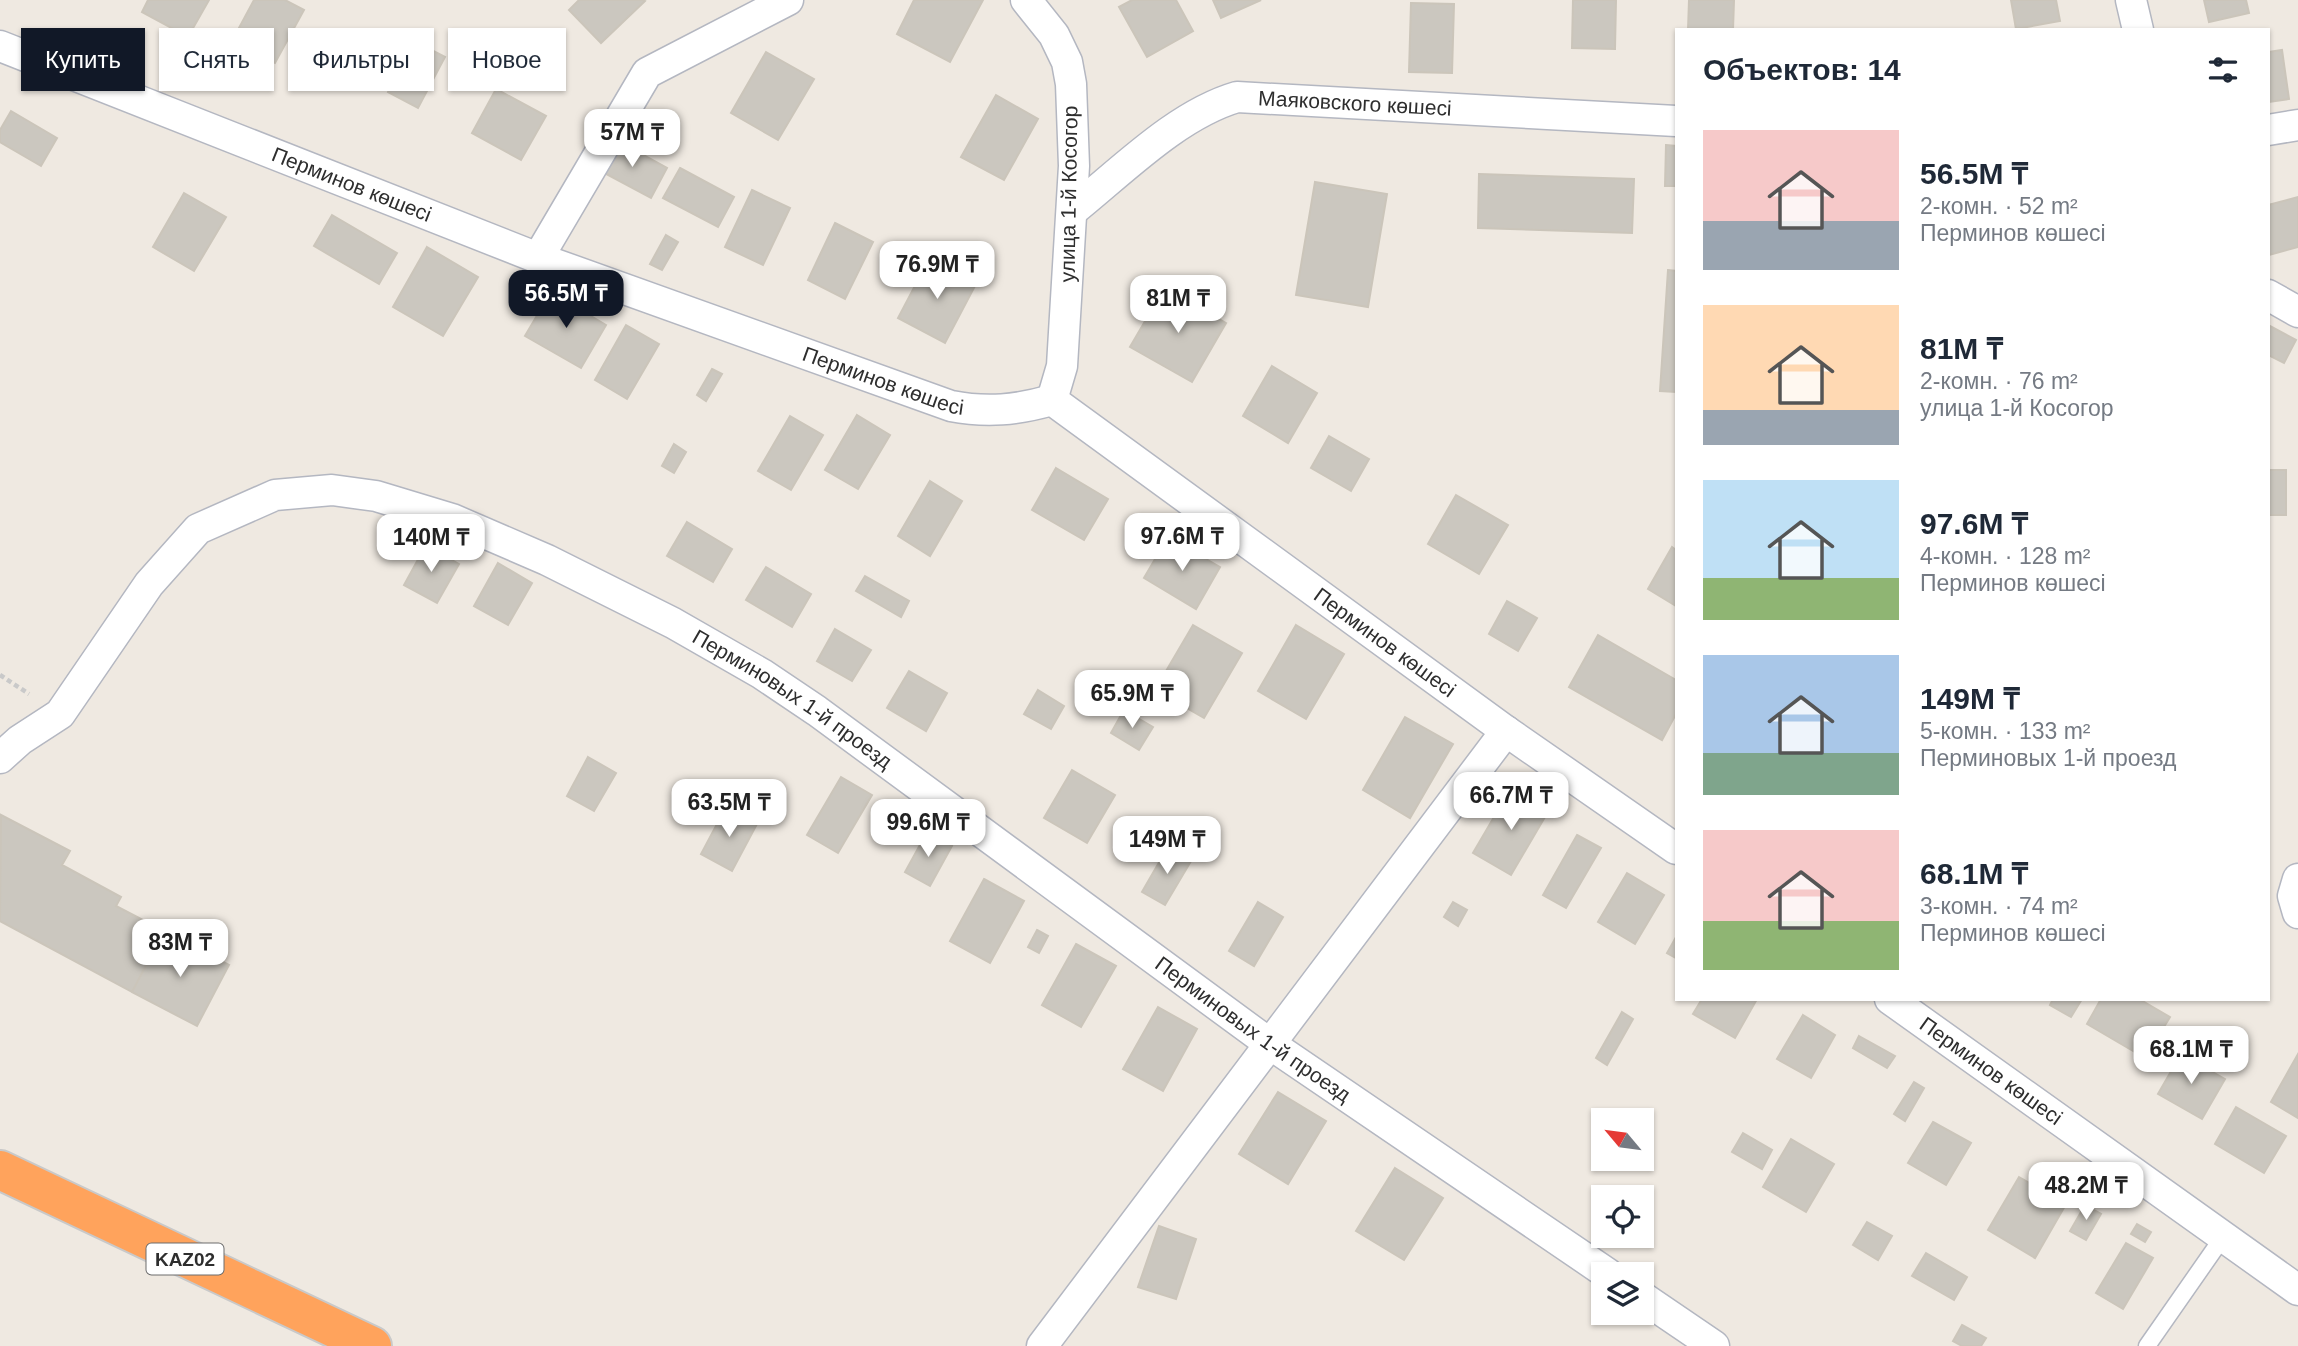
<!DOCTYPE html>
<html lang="ru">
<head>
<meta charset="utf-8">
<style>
  :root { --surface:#fff; --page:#f6f6f7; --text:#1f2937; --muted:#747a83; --accent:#111827 }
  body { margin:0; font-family:Arial,sans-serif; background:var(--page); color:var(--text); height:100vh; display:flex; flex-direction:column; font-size:26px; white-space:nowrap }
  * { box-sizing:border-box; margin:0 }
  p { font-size:23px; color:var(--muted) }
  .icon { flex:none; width:38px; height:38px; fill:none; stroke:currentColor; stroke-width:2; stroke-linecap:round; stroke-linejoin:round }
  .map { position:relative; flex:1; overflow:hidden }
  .details { position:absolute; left:1675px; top:28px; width:595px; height:973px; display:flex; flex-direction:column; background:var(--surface); border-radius:0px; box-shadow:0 2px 5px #0004 }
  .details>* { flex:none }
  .banner { position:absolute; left:21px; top:28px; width:665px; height:63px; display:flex; gap:14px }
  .needle { width:46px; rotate:299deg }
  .controls { position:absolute; left:1591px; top:1108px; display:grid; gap:14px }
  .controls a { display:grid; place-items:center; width:63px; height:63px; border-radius:0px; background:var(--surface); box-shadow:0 2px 5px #0004; font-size:35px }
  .price { position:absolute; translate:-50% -60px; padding:0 16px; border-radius:14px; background:#fff; color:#222; font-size:23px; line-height:46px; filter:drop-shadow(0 2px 4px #0008) }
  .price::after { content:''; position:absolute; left:50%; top:42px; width:21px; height:16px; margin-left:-10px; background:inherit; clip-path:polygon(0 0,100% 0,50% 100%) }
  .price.selected { background:var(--accent); color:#fff }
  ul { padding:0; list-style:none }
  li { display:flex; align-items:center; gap:21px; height:175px; padding:0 28px }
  li span { display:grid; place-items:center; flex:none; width:196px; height:140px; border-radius:0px; color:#555 }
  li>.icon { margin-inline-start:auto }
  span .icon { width:84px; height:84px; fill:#fffc; stroke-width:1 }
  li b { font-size:30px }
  h2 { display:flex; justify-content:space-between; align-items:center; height:84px; padding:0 28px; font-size:30px }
  .pill { padding:0 24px; border-radius:0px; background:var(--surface); box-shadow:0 2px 5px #0004; font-size:24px; line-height:63px }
  .pill.selected { background:var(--accent); color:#fff }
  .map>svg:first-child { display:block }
  .building { fill:#cbc7bf; stroke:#cbc5ba; stroke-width:2 }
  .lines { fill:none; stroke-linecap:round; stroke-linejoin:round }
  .lane-casing { stroke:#b4b7c1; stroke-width:19 }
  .street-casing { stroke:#b4b7c1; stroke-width:33 }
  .highway-casing { stroke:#c9c9c9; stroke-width:42 }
  .path { stroke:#c9c9c9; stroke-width:4.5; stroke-dasharray:5 3.5; stroke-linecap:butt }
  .lane { stroke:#fff; stroke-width:16 }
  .street { stroke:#fff; stroke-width:30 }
  .highway { stroke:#ffa35c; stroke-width:38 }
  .labels { text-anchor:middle; stroke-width:5; stroke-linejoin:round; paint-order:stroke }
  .shield { fill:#fff; stroke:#6d6d6d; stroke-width:2 }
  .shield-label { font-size:19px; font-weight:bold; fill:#2e2e2e }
  .street-label { font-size:21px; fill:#2e2e2e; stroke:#fff }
</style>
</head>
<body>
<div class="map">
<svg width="2298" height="1346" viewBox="0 0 2298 1346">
  <rect width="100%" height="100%" fill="#efe9e1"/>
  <!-- building -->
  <path class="building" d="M148 0H209L188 37 142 12Z
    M254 0H285L304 10 275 63 233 39Z
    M579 0H643L645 1 601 43 569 10Z
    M914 0H983L950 62 897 34Z
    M1132 0H1176L1193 31 1147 57 1119 7Z
    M1213 0H1261L1221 18Z
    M1573 0H1616L1615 49 1572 48Z
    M1689 0H1734L1733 30H1688Z
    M2011 0H2056L2060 21 2016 29Z
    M2204 0H2246L2249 13 2209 22Z
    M1411 3 1454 4 1452 73 1409 72Z
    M414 41 445 57 418 108 388 92Z
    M2282 50 2289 99 2268 102V52Z
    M766 52 814 79 778 140 731 113Z
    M496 89 546 116 521 160 472 133Z
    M996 95 1038 119 1004 180 961 157Z
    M11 111 57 138 41 166 0 142V130Z
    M614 139 667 168 651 198 597 169Z
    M1666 145 1676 146V186H1665Z
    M680 168 734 197 718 227 663 198Z
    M1479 174 1634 179 1632 233 1478 228Z
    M1315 182 1387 194 1368 307 1296 295Z
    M752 190 790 208 763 265 725 247Z
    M184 193 226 217 194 271 153 247Z
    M2298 197V247L2269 255 2268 205Z
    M332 215 397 253 379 284 314 246Z
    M835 223 873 242 845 299 808 280Z
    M666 235 678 242 662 270 650 264Z
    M427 247 478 277 443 336 393 307Z
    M929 259 976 284 945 343 898 318Z
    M1668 270 1676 271V392L1660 391Z
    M1165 287 1226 323 1192 382 1130 347Z
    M551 292 606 325 581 368 525 336Z
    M626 325 659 344 627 399 595 380Z
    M2268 325 2296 340 2284 363 2268 355Z
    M1272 366 1317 393 1288 443 1243 416Z
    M712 369 722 374 706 401 697 395Z
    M857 415 890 435 858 489 825 470Z
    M790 416 823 435 791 490 758 471Z
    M1329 436 1369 459 1351 491 1311 468Z
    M674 444 686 452 674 473 662 466Z
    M1056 468 1108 499 1084 540 1032 510Z
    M2268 470H2286V515H2268Z
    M930 481 962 501 930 556 898 536Z
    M1456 495 1508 525 1479 574 1428 544Z
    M687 522 732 549 713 582 667 556Z
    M1168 537 1220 567 1196 609 1144 578Z
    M426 545 459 564 437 603 404 585Z
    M1672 547 1676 550V606L1648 589Z
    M498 563 532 583 508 625 474 606Z
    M766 567 811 594 792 627 746 600Z
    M865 576 909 601 901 617 856 591Z
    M1507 601 1537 618 1518 651 1489 634Z
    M1193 625 1242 653 1204 718 1155 690Z
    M1296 625 1344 654 1306 719 1258 691Z
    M835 629 871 650 852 681 817 661Z
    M1598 635 1676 680V714L1662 740 1569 687Z
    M909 671 947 693 926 731 887 708Z
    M1038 690 1064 706 1051 729 1024 714Z
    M1124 710 1153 727 1139 750 1111 733Z
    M1405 717 1453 744 1410 818 1363 790Z
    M588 757 616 773 594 811 567 796Z
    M1072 770 1115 795 1087 843 1044 818Z
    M841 777 872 795 838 853 807 835Z
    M1511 788 1549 810 1511 875 1473 853Z
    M726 807 757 824 732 871 701 854Z
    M1 815 70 851 62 865 121 897 116 906 164 931 132 992 0 921Z
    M927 832 952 846 930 886 905 872Z
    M1577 835 1601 848 1566 908 1543 895Z
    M1168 847 1191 861 1165 905 1142 892Z
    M1627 873 1664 895 1635 944 1598 922Z
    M984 879 1024 901 990 963 950 941Z
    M1258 902 1283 917 1254 966 1229 951Z
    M1453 902 1467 910 1458 926 1444 917Z
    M1037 930 1048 936 1039 953 1028 947Z
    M164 931 229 965 197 1026 132 992Z
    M1676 937V958L1667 953Z
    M1076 944 1116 966 1081 1027 1042 1005Z
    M1702 999H1757L1735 1038 1693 1014Z
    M2053 999H2082L2071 1017 2050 1005Z
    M2101 999H2139L2170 1017 2145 1058 2087 1024Z
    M1158 1007 1197 1029 1163 1091 1123 1069Z
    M1622 1012 1633 1019 1607 1065 1596 1058Z
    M1803 1015 1835 1035 1811 1078 1777 1059Z
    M1859 1036 1895 1056 1887 1068 1853 1048Z
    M2181 1054 2225 1079 2202 1119 2158 1094Z
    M2298 1054V1118L2271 1102Z
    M1914 1082 1924 1088 1905 1121 1894 1114Z
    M1278 1092 1326 1121 1288 1184 1239 1154Z
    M2236 1107 2286 1136 2264 1173 2215 1144Z
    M1933 1122 1971 1143 1946 1185 1908 1163Z
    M1743 1133 1772 1150 1762 1169 1732 1152Z
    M1791 1139 1834 1164 1806 1212 1763 1187Z
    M1395 1168 1443 1198 1404 1260 1356 1231Z
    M2019 1177 2066 1204 2035 1258 1988 1230Z
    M2085 1205 2101 1214 2086 1240 2070 1231Z
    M1867 1222 1892 1236 1878 1260 1853 1245Z
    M2137 1224 2151 1232 2145 1242 2131 1234Z
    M1159 1226 1196 1239 1176 1299 1138 1287Z
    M2126 1243 2153 1258 2123 1309 2096 1293Z
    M1926 1253 1967 1277 1954 1300 1912 1276Z
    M1962 1325 1986 1338 1981 1346H1962L1953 1341Z"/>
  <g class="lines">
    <!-- lane casing -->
    <g class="lane-casing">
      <path id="lane" d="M2147 1346 2223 1237"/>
    </g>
    <!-- street casing -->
    <g class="street-casing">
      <g id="street">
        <path d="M1026 0 1054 35 1067 62 1071 84 1074 166 1062 366 1052 400"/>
        <path d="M2131 0 2138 30"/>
        <path id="s1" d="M0 46 538 258 951 406C987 413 1017 410 1052 400L1506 731 1676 849"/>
        <path d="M2268 130 2298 125"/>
        <path id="s2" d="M1072 211C1121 172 1176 115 1237 97L1676 121"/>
        <path d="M538 258 647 73 788 0"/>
        <path d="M2268 295 2298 312"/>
        <path id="s3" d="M0 758 20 740 60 714 149 584 198 529 275 495 332 490 376 496 452 519 547 560 673 623 762 674 817 711 1270 1044 1608 1274"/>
        <path d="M2298 879 2293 896 2298 913"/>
        <path id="s4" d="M1890 999 2298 1290"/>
        <path d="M1642 1297 1714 1346"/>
        <path d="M1042 1346 1506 731"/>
      </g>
    </g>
    <!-- highway casing -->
    <g class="highway-casing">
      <path id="highway" d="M0 1170 372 1346"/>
    </g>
    <!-- path -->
    <path class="path" d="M0 675 29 694"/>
    <!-- lane -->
    <use href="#lane" class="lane"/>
    <!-- street -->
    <use href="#street" class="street"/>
    <!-- highway -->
    <use href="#highway" class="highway"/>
  </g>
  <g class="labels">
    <!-- shield labels -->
    <rect class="shield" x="146.5" y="1243.5" width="77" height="31" rx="5"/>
    <g class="shield-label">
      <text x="185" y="1266">KAZ02</text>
    </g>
    <!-- street labels -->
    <g class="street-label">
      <text dy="7" stroke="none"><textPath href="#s2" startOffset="320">Маяковского көшесі</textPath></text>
      <text dy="7" stroke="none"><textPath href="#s1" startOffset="378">Перминов көшесі</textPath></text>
      <text transform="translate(1069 194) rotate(-89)" y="7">улица 1-й Косогор</text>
      <text dy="7" stroke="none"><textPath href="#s1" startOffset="945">Перминов көшесі</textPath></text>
      <text dy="7" stroke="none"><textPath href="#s1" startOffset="1531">Перминов көшесі</textPath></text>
      <text dy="7" stroke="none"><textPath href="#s3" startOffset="957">Перминовых 1-й проезд</textPath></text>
      <text dy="7" stroke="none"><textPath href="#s3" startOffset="1524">Перминовых 1-й проезд</textPath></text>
      <text dy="7" stroke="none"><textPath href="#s4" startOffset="124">Перминов көшесі</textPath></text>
    </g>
  </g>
</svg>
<div class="controls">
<a><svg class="needle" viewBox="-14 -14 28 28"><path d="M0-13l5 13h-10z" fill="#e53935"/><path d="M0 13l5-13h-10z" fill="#747a83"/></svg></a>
<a><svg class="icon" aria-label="locate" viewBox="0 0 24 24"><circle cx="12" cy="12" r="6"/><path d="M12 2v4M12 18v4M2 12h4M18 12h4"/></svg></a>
<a><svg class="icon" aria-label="layers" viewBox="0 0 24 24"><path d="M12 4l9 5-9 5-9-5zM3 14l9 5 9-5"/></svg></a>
</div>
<b class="price" style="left:632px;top:169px">57M ₸</b>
<b class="price" style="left:937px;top:301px">76.9M ₸</b>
<b class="price selected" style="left:566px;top:330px">56.5M ₸</b>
<b class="price" style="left:1178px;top:335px">81M ₸</b>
<b class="price" style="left:1182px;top:573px">97.6M ₸</b>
<b class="price" style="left:431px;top:574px">140M ₸</b>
<b class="price" style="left:1132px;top:730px">65.9M ₸</b>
<b class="price" style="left:1511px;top:832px">66.7M ₸</b>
<b class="price" style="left:729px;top:839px">63.5M ₸</b>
<b class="price" style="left:928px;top:859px">99.6M ₸</b>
<b class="price" style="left:1167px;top:876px">149M ₸</b>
<b class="price" style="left:180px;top:979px">83M ₸</b>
<b class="price" style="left:2191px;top:1086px">68.1M ₸</b>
<b class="price" style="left:2086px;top:1222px">48.2M ₸</b>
<div class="banner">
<a class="pill selected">Купить</a>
<a class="pill">Снять</a>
<a class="pill">Фильтры</a>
<a class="pill">Новое</a>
</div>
<section class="details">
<h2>Объектов: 14<svg class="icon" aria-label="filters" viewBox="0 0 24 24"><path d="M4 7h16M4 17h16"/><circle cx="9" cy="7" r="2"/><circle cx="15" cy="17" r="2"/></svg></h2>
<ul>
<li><span style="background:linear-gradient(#f6c9c9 65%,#9aa5b1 0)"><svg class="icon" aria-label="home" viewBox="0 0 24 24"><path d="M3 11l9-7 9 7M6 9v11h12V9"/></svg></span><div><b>56.5M ₸</b><p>2-комн. · 52 m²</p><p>Перминов көшесі</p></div></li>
<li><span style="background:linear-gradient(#ffd9b3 75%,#9aa5b1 0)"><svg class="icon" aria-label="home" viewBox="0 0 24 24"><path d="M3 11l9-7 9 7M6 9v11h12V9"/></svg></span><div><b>81M ₸</b><p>2-комн. · 76 m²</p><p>улица 1-й Косогор</p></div></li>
<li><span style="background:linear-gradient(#bfe0f5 70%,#8fb573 0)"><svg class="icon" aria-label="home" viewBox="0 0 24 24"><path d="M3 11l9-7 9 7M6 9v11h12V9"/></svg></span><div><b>97.6M ₸</b><p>4-комн. · 128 m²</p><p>Перминов көшесі</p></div></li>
<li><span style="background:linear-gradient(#a9c7e8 70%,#7fa58c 0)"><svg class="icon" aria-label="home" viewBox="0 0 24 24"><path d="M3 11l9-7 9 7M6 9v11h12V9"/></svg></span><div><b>149M ₸</b><p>5-комн. · 133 m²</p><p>Перминовых 1-й проезд</p></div></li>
<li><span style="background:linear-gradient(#f6c9c9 65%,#8fb573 0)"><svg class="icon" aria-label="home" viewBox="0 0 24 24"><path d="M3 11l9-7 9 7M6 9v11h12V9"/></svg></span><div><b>68.1M ₸</b><p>3-комн. · 74 m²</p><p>Перминов көшесі</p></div></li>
</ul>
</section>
</div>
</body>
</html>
